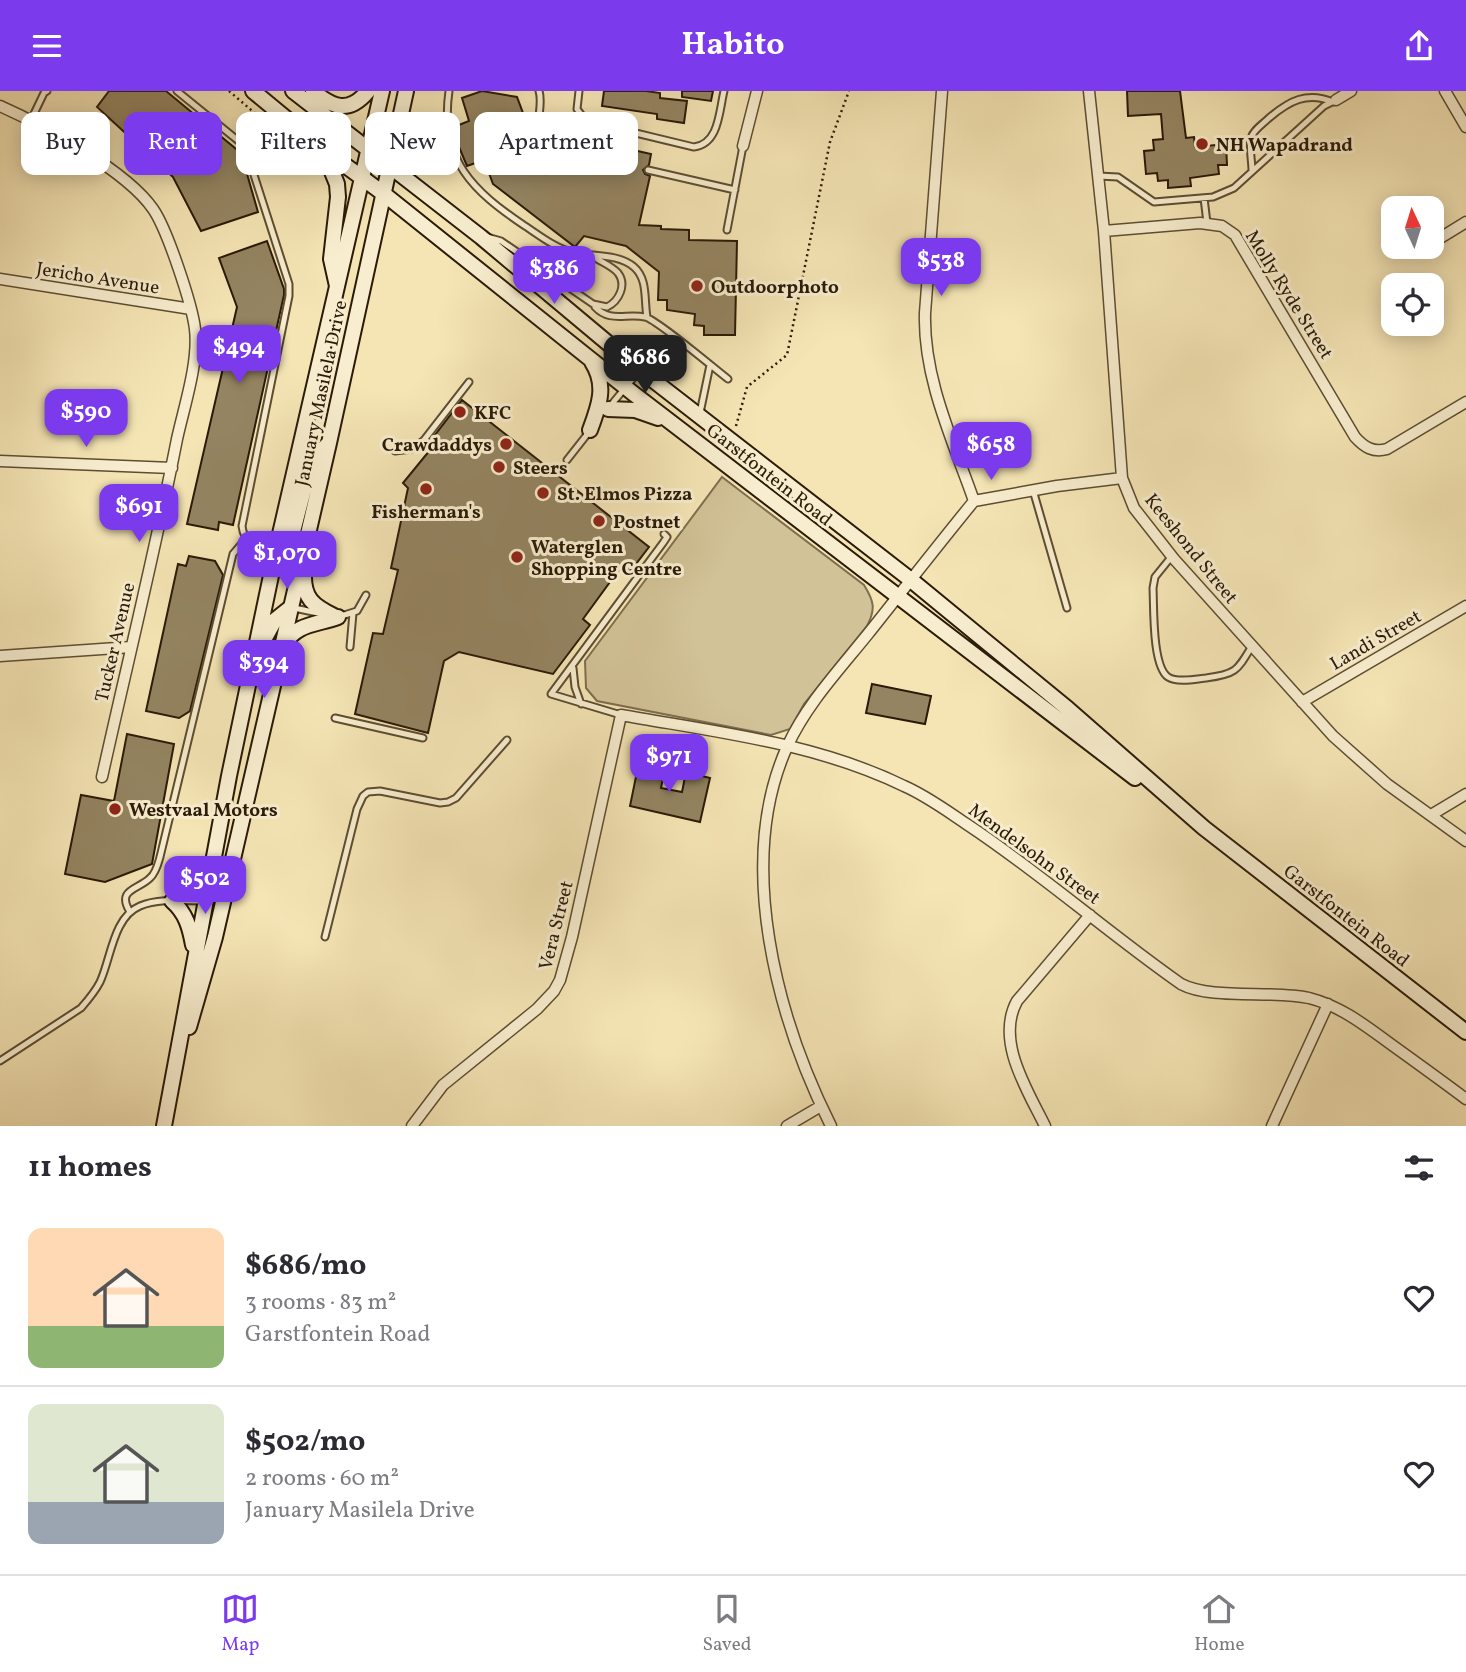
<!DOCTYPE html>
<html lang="en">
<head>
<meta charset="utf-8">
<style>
  :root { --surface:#fff; --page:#f7f7f7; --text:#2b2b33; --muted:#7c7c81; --line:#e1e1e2; --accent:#7c3aed }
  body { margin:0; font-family:Vollkorn,serif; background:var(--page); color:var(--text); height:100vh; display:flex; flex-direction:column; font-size:26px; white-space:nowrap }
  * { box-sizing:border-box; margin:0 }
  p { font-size:23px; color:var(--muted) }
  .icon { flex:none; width:38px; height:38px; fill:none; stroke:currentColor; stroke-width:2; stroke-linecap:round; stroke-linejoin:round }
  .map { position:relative; height:1035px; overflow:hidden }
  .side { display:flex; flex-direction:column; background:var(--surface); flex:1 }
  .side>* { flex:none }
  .top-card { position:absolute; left:21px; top:21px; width:700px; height:63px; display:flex; gap:14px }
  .needle { width:46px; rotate:356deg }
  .tools { position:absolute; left:1381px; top:105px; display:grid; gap:14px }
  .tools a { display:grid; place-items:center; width:63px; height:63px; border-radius:14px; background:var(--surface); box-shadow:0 4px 18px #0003; font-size:35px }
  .price { position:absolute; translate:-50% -60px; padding:0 16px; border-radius:14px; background:var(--accent); color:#fff; font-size:23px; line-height:46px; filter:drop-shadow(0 2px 4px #0008) }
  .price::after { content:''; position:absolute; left:50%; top:42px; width:21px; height:16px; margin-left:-10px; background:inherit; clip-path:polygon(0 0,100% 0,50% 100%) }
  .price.current { background:#222; color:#fff }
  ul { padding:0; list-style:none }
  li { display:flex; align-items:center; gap:21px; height:175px; padding:0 28px }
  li+li { border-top:2px solid var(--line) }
  li span { display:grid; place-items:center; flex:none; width:196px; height:140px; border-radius:14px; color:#555 }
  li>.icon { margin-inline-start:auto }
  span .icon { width:84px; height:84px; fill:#fffc; stroke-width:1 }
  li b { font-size:30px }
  h2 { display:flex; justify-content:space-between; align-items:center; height:84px; padding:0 28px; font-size:30px }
  .pill { padding:0 24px; border-radius:14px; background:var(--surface); box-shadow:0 4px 18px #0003; font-size:24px; line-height:63px }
  .pill.current { background:var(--accent); color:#fff }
  header { display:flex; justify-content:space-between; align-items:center; height:91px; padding:0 28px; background:var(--accent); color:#fff; font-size:32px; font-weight:700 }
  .dock { display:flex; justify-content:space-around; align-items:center; height:98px; border-top:2px solid var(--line); background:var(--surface); font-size:19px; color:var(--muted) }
  .dock a { display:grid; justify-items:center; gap:4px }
  .dock .current { color:var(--accent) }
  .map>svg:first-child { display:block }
  .green { fill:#d2c297; stroke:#7e6e4f; stroke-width:2 }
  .building { fill:#948461; stroke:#2a1a07; stroke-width:2 }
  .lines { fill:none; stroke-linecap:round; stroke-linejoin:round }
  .service-casing { stroke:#5d4d32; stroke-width:9 }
  .minor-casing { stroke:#5d4d32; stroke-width:13 }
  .secondary-casing { stroke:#2a1a07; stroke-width:18 }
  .path { stroke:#2a1a07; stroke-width:2.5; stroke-dasharray:2 3.5; stroke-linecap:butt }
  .service { stroke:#f8eecf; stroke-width:5 }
  .minor { stroke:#f8eecf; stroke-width:10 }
  .secondary { stroke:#f8eecf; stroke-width:14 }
  .poi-dot { fill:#8f2418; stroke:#f8eecf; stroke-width:2.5 }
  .labels { text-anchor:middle; stroke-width:6; stroke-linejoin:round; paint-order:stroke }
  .poi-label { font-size:19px; font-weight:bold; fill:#2a1a07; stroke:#f8eecf; text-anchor:start }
  .street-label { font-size:19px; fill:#2a1a07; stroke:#f8eecf }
</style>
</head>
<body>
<header><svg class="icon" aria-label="menu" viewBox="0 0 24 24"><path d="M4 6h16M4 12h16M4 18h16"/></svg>Habito<svg class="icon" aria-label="share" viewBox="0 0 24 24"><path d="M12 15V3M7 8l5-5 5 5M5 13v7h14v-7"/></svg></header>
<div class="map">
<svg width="1466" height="1035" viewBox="0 0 1466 1035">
  <rect width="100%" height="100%" fill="#f5e5b5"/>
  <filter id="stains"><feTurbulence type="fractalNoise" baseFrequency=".00286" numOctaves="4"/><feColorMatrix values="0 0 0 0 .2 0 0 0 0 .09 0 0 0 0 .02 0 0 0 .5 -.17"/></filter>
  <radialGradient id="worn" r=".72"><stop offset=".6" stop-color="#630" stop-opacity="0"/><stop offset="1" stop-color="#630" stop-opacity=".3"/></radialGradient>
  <!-- green -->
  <path class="green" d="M722 386 864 494C874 510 876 518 867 535L804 613 790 638 771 644 597 610 586 597 585 570Z"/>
  <!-- building -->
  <path class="building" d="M109 0H166L241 62 258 121 201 140 173 86 97 16Z
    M482 0 517 6 545 81 549 61 555 57 551 50 553 41 651 63 649 74 643 79 645 83 650 85 639 134 661 135V138L689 139V149L737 150 735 244H704V235L694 234 695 223 667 219V209H658L659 181 626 155 584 145 575 156 493 93 484 69 467 75 456 49 454 36 469 30 462 7Z
    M604 0H646L660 2V7L687 10 684 32 657 28V23L602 15Z
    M682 0H713L711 10 682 6Z
    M1127 0H1180L1186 47 1194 46 1195 56 1226 53 1227 74H1218L1219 83 1190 87 1191 95 1168 97V89L1158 90 1157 82 1146 83 1144 60 1154 59 1153 49 1163 48 1161 23 1128 25Z
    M267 150 284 198V204L233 434 219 431 218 439 187 433 237 216 219 167Z
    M462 309 649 456 629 482 621 476 583 528 590 534 553 583 459 561 444 570 428 642 355 623 373 542 383 543 398 479 391 477 408 397 403 392 439 348 435 344Z
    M189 465 215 470 223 484 190 620 179 627 146 620 178 473 186 475Z
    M872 593 931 605 925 633 866 622Z
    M127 643 174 653 152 773 105 791 65 783 81 704 114 710Z
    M639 671 665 677 661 697 682 701 686 681 710 687 700 731 630 715Z"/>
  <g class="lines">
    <!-- service casing -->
    <g class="service-casing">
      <path id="service" d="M177 0 241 52 246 59 289 193V205L242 435C244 453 257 456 273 461
        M449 0C439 69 473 100 525 135 539 144 555 157 572 161 591 166 618 162 634 176 648 188 644 209 647 226
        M539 0C545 18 528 45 550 56
        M579 0 577 18 586 30 694 56C719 53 719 21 724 0
        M31 29 44 2 47 0
        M648 79 735 99
        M1252 80C1252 70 1249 57 1251 47 1253 39 1263 33 1269 27 1289 10 1307 0 1333 11
        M1098 85 1118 86 1154 111 1213 106 1234 97 1324 15 1336 9
        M1204 107 1207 132
        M727 139 743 55
        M487 146 501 150 593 213 607 216C619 210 627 194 618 182 612 175 601 171 594 166
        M595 216C610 232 626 222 645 226 656 228 715 278 728 288
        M611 314 640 279
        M700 322 710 274
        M395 360 412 358 424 349 469 291
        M567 369 589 341
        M1033 399 1067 517
        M1172 465 1155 486 1153 497C1154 516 1152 575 1168 586 1177 592 1196 588 1206 587 1236 583 1237 580 1252 555
        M294 517 318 522
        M338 526 357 520 366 504
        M350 556 353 522
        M573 577 575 596 581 613
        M621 624 551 603 663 452 667 446 664 443
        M335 627 423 647
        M130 821C116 798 138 799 150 787 156 782 158 773 160 766L233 463 245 449
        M325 846 357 718 363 705 368 701 380 700 440 712 448 711 456 707 507 649
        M0 970 81 917C88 909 95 901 100 891 111 868 113 826 140 815 159 807 184 810 205 810"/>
    </g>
    <!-- minor casing -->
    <g class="minor-casing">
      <path id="minor" d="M942 0 925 222C923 287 953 350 974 410
        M1089 0 1104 140 1122 387 1134 417 1174 468 1333 645 1387 693 1466 750
        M1445 0 1466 36
        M1336 9 1351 0
        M0 15C43 34 127 80 153 118 167 138 192 213 195 238 199 271 184 316 177 348 155 461 127 573 102 686
        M743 55 757 0
        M1104 140 1200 132 1222 135 1235 144 1355 346C1364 356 1373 362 1387 358L1466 311
        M1432 152 1466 131
        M0 188 191 218
        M0 370 172 377
        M0 565 131 556
        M1302 611 1466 515
        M1431 724 1466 703
        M412 1035 443 994 537 918 554 900 560 889 572 846 621 624C716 641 816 652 904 695 927 705 947 720 968 734 1042 783 1108 842 1181 893 1211 909 1272 899 1309 907 1341 915 1366 935 1392 954 1417 972 1442 990 1466 1008
        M787 1035 821 1015
        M831 1035C777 927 735 772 787 656 806 614 839 579 868 543 903 499 938 454 974 410L1057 395 1122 387
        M1045 1035C1028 1000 995 950 1017 910L1090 824
        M1272 1035 1328 913"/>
    </g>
    <!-- secondary casing -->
    <g class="secondary-casing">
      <path id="secondary" d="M253 0 323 58 384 103 634 303 1135 687
        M293 0 481 146 640 279 911 489 1068 618 1204 737 1466 941
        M313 0C333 17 349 23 368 0
        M324 61 337 93 338 106 331 168 337 195
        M608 318 635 319 658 327
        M590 339C599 315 607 294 592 271
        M276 462 285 460 289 456 310 375 316 365 328 353
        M304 482C303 507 313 515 334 525
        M264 549 275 529 290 517
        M283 555C296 532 316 534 338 526
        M172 810C186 822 190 837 193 854
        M189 936 215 846 329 352 406 0
        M164 1035 229 685 277 456 382 0"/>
    </g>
    <!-- path -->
    <path class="path" d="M229 0 314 73
      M736 335 747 296 787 264 830 51 849 0"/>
    <!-- service -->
    <use href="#service" class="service"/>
    <!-- minor -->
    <use href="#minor" class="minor"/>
    <!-- secondary -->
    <use href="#secondary" class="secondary"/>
  </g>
  <!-- markers -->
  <g class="poi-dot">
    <circle cx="1202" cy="53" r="7"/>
    <circle cx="697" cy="195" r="7"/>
    <circle cx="460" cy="321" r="7"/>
    <circle cx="506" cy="353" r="7"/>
    <circle cx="499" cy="376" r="7"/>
    <circle cx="426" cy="398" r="7"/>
    <circle cx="543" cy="402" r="7"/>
    <circle cx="599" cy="430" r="7"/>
    <circle cx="517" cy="466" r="7"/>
    <circle cx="115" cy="718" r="7"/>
  </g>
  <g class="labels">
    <!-- poi labels -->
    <g class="poi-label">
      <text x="1216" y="60">NH Wapadrand</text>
      <text x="711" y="202">Outdoorphoto</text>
      <text x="474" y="328">KFC</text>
      <text x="492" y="360" text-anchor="end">Crawdaddys</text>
      <text x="513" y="383">Steers</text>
      <text x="557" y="409">St. Elmos Pizza</text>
      <text x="426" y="427" text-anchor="middle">Fisherman's</text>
      <text x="613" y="437">Postnet</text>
      <text x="531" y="462">Waterglen<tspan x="531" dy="22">Shopping Centre</tspan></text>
      <text x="129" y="725">Westvaal Motors</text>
    </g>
    <!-- street labels -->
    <g class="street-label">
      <text transform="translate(98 186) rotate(9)" y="7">Jericho Avenue</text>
      <text transform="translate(1290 203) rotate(58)" y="7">Molly Ryde Street</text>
      <text transform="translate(320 302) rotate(-78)" y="7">January Masilela Drive</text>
      <text transform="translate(770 383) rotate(38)" y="7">Garstfontein Road</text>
      <text transform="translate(1192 457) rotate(51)" y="7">Keeshond Street</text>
      <text transform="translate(1375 548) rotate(-30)" y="7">Landi Street</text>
      <text transform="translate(114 551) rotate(-77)" y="7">Tucker Avenue</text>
      <text transform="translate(1035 762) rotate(36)" y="7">Mendelsohn Street</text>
      <text transform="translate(1347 824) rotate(38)" y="7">Garstfontein Road</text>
      <text transform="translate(555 834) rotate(-76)" y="7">Vera Street</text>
    </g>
  </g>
  <rect width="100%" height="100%" filter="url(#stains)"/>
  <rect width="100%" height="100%" fill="url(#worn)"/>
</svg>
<div class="tools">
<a><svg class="needle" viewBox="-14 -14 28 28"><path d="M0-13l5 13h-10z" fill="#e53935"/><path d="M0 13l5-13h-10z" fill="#7c7c81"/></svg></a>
<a><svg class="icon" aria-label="locate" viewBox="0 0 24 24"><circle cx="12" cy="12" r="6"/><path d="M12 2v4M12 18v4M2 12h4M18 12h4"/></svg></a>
</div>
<b class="price" style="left:941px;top:207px">$538</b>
<b class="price" style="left:554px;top:215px">$386</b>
<b class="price" style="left:239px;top:294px">$494</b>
<b class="price current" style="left:645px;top:304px">$686</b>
<b class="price" style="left:86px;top:358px">$590</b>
<b class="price" style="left:991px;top:391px">$658</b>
<b class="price" style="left:139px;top:453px">$691</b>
<b class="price" style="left:287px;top:500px">$1,070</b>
<b class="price" style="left:264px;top:609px">$394</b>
<b class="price" style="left:669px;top:703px">$971</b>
<b class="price" style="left:205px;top:825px">$502</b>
<div class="top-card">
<a class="pill">Buy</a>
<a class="pill current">Rent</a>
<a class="pill">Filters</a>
<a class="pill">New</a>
<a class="pill">Apartment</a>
</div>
</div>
<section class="side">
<h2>11 homes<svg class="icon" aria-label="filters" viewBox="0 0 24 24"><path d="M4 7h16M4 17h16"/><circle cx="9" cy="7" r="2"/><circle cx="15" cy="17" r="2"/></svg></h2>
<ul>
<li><span style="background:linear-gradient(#ffd9b3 70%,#8fb573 0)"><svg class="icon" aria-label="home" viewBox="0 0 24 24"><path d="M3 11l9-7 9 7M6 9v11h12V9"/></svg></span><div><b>$686/mo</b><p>3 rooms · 83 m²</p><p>Garstfontein Road</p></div><svg class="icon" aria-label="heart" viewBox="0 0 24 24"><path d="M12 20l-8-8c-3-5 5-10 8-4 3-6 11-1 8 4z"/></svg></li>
<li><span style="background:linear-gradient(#dfe7d0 70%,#9aa5b1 0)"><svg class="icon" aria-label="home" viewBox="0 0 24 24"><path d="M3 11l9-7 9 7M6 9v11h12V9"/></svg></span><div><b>$502/mo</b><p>2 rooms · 60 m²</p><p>January Masilela Drive</p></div><svg class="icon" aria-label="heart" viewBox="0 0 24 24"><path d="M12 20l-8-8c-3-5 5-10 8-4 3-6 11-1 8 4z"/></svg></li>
</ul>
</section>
<nav class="dock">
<a class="current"><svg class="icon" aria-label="map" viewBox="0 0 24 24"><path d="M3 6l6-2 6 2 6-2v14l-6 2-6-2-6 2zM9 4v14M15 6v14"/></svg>Map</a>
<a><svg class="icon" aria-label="saved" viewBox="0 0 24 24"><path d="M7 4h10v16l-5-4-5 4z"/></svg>Saved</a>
<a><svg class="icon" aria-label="home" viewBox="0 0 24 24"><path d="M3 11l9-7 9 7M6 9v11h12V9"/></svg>Home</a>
</nav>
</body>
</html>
